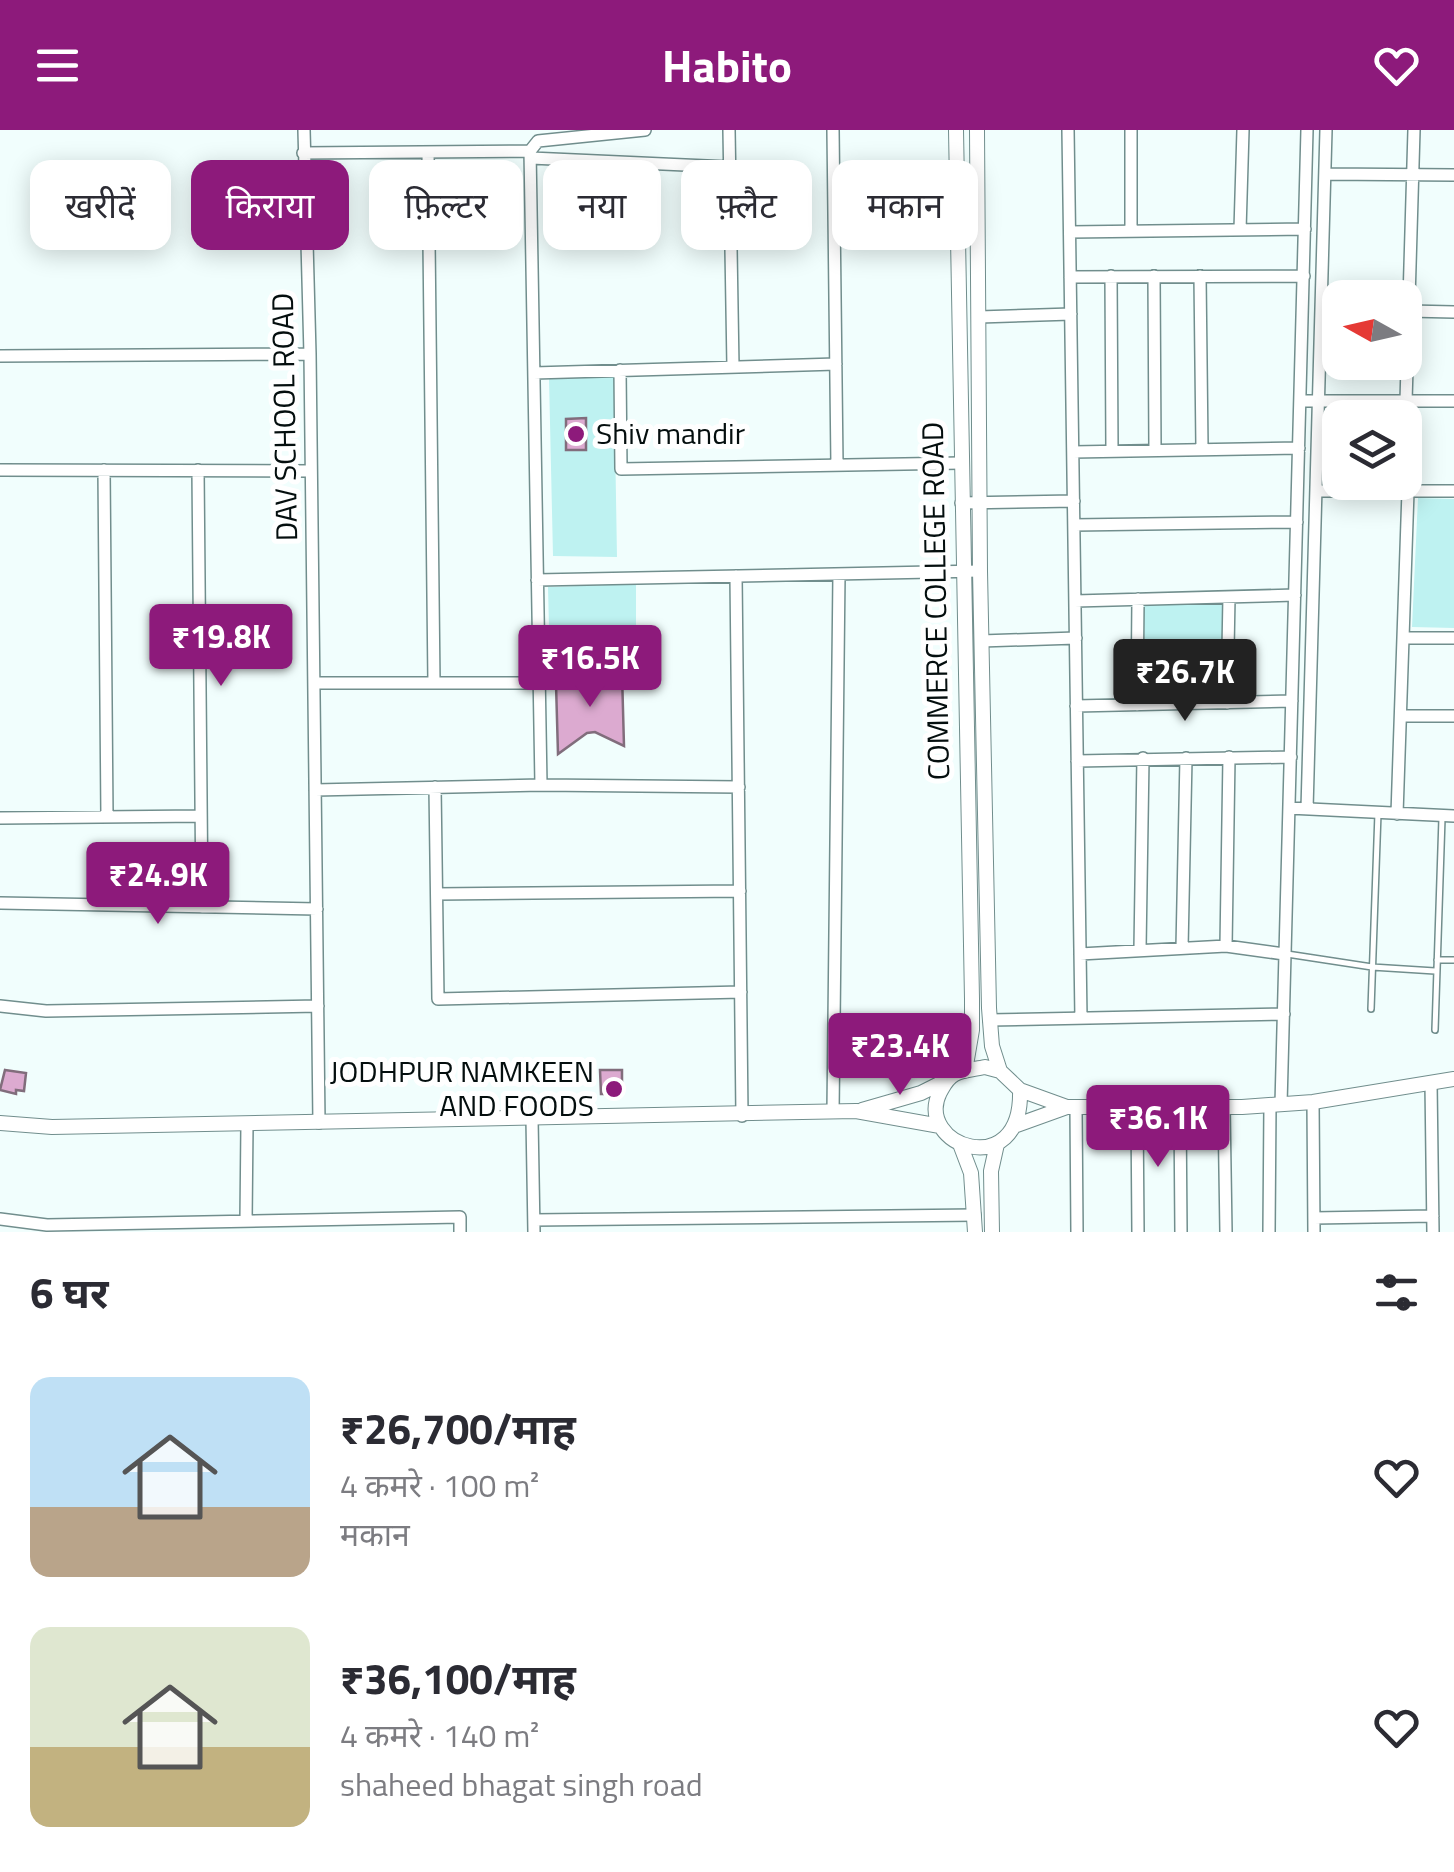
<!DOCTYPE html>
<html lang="hi">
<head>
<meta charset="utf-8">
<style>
  :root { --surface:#fff; --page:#f2f2f3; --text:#2b2b33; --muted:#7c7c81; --accent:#8d1a7b }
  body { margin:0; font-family:"Titillium Web","Noto Sans Devanagari",sans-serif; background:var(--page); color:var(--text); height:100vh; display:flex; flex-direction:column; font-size:38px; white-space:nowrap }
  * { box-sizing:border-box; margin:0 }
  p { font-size:32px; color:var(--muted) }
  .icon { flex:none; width:55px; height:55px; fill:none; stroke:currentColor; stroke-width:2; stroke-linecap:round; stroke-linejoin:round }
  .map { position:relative; height:1102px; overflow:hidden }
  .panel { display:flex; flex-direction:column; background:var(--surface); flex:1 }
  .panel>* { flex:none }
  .hud { position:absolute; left:30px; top:30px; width:1395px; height:90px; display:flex; gap:20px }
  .needle { width:65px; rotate:278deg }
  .controls { position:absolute; left:1322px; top:150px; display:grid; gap:20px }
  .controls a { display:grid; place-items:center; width:100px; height:100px; border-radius:20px; background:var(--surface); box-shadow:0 5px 25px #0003; font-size:50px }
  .price { position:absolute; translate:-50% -85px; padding:0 22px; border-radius:10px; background:var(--accent); color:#fff; font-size:32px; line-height:65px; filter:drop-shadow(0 2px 5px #0008) }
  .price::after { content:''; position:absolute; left:50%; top:60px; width:30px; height:22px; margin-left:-15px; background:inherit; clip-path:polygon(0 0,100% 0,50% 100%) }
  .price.active { background:#222; color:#fff }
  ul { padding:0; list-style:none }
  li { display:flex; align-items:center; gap:30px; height:250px; padding:0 30px }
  li span { display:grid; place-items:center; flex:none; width:280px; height:200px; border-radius:20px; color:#555 }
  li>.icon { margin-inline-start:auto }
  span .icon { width:120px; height:120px; fill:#fffc; stroke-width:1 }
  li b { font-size:42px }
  h2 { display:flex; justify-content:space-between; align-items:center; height:120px; padding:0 30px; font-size:42px }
  .chip { padding:0 35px; border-radius:20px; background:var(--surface); box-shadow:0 5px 25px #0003; font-size:35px; line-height:90px }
  .chip.active { background:var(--accent); color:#fff }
  header { display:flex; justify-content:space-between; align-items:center; height:130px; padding:0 30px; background:var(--accent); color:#fff; font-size:45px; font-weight:700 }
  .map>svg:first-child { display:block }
  .green { fill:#bef2f1 }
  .building { fill:#dcaad0; stroke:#816d7c; stroke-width:2.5 }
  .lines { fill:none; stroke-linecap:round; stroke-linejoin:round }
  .service-casing { stroke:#718e8d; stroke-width:8 }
  .minor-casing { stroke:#718e8d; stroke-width:14 }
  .tertiary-casing { stroke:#718e8d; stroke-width:16 }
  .service { stroke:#fff; stroke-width:5 }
  .minor { stroke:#fff; stroke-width:11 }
  .tertiary { stroke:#fff; stroke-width:14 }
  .poi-dot { fill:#8d1a7b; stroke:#fff; stroke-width:4 }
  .labels { text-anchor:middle; stroke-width:10; stroke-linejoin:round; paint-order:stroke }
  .street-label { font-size:30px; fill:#040e0e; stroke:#fff }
  .poi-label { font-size:30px; fill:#040e0e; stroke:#fff; text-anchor:start }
</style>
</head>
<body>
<header><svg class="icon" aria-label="menu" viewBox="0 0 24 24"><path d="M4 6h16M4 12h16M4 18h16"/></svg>Habito<svg class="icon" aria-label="heart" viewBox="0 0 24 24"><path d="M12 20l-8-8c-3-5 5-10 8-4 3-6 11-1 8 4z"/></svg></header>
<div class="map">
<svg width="1454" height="1102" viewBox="0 0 1454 1102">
  <rect width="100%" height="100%" fill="#f1fefd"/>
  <!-- green -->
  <path class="green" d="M614 247 617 427 553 426 549 248Z
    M1418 368 1454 369V498L1412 497Z
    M636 454V533L550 538 548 457Z
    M1223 473 1224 566 1145 567 1144 474Z"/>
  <!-- building -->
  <path class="building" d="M586 288V320H566V289Z
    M622 543 624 616 595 602 587 603 558 624 556 554Z
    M5 940 26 943 24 961 16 960V964L0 960Z
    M600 940H622V964H601Z"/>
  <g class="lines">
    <!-- service casing -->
    <g class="service-casing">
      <path id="service" d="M1287 824 1372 837 1435 841
        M1437 830H1454
        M1371 879 1378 683
        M1435 900 1442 688"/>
    </g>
    <!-- minor casing -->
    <g class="minor-casing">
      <path id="minor" d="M304 0 310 224 319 993
        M729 0 733 237
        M833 0 837 335
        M1068 0 1081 888
        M1131 0V101
        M530 21 541 655
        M428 22 434 553
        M303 23 530 21 538 11 645 0
        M531 28 729 37
        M1325 44 1454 45
        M1240 100 1243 0
        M1070 102 1305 99
        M1111 146 1112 321
        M1154 146 1155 320
        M1200 146 1202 318
        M1070 147 1304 146
        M1409 181 1454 182
        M979 187 1071 184
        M0 226 310 224
        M620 240 621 339 961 333
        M534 243 836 234
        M1300 271H1454
        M1406 271 1414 0
        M1073 322 1299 318
        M0 340 311 341
        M104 340 107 687
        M198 340 202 777
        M1316 361H1454
        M961 373 1074 371
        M1074 395 1297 392
        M736 446 742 986
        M537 450 980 441
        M1075 471 1295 465
        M1403 508H1454
        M981 511 1076 508
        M314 553H539
        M1227 573 1229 467
        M1137 575 1138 469
        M1076 576 1292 571
        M1401 586H1454
        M1077 631 1291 627
        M435 657 438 869 741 862
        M315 660 541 655 739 657
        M1289 678 1454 686
        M1307 679 1326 0
        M1397 684 1408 361
        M0 688 201 686
        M437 764 740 761
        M0 773 317 779
        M1226 816 1229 627
        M1182 818 1186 628
        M1140 819 1143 628
        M1080 824 1226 816 1284 824
        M0 876 46 881 318 876
        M989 890 1284 884
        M1431 953 1433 1102
        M1313 972 1314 1102
        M1281 974 1307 0
        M1076 977 1077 1102
        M1224 977 1226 1102
        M1180 978 1181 1102
        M1137 979 1138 1102
        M833 982 839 444
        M532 989 534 1102
        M1314 1088 1433 1086
        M0 1089 47 1095 460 1087V1102
        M534 1090 975 1085
        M246 1091 247 994
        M1269 1102 1270 975"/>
    </g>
    <!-- tertiary casing -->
    <g class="tertiary-casing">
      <path id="tertiary" d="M956 0 972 869V900L965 941
        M977 0 980 441 989 878 992 916 1000 941
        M985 937 1000 941 1020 960C1023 1054 913 1016 940 962 944 955 947 948 955 944 963 940 976 939 985 937Z
        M1020 960 1067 977H1242L1313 972 1454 949
        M862 980 921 963 945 951
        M0 993 52 997 856 981 940 996
        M1017 995 1067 977
        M960 1014 971 1043 975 1102
        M992 1102 991 1041 997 1014"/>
    </g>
    <!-- service -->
    <use href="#service" class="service"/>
    <!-- minor -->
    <use href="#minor" class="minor"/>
    <!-- tertiary -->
    <use href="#tertiary" class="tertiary"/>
  </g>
  <!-- markers -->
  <g class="poi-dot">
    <circle cx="576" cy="304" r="10"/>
    <circle cx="614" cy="959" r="10"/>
  </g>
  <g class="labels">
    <!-- street labels -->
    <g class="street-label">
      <text transform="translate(285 287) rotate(-91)" y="10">DAV SCHOOL ROAD</text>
      <text transform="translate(936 471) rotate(-91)" y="10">COMMERCE COLLEGE ROAD</text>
    </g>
    <!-- poi labels -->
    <g class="poi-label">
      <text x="596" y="314">Shiv mandir</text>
      <text x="594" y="952" text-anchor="end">JODHPUR NAMKEEN<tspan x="594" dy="34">AND FOODS</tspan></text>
    </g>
  </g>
</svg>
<div class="controls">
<a><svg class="needle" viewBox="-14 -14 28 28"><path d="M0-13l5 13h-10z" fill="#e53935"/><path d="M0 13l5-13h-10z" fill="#7c7c81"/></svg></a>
<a><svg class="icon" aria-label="layers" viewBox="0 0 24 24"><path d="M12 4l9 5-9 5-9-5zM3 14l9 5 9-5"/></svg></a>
</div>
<b class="price" style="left:221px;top:559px">₹19.8K</b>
<b class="price" style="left:590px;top:580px">₹16.5K</b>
<b class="price active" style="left:1185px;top:594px">₹26.7K</b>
<b class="price" style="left:158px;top:797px">₹24.9K</b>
<b class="price" style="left:900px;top:968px">₹23.4K</b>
<b class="price" style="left:1158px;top:1040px">₹36.1K</b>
<div class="hud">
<a class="chip">खरीदें</a>
<a class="chip active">किराया</a>
<a class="chip">फ़िल्टर</a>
<a class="chip">नया</a>
<a class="chip">फ़्लैट</a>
<a class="chip">मकान</a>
</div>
</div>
<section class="panel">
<h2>6 घर<svg class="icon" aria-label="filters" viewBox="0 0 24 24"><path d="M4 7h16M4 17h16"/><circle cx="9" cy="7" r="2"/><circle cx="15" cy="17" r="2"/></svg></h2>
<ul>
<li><span style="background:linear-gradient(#bfe0f5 65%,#b9a48a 0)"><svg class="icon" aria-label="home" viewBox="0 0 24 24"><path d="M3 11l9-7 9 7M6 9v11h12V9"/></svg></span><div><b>₹26,700/माह</b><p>4 कमरे · 100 m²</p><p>मकान</p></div><svg class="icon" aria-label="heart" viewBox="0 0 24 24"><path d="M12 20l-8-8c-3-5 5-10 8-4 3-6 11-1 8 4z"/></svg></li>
<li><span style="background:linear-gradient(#dfe7d0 60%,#c2b280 0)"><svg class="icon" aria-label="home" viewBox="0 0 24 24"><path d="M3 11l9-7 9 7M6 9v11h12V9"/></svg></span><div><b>₹36,100/माह</b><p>4 कमरे · 140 m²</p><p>shaheed bhagat singh road</p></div><svg class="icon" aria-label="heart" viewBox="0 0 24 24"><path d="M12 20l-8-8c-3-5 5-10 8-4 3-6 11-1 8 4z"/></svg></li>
</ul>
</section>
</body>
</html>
